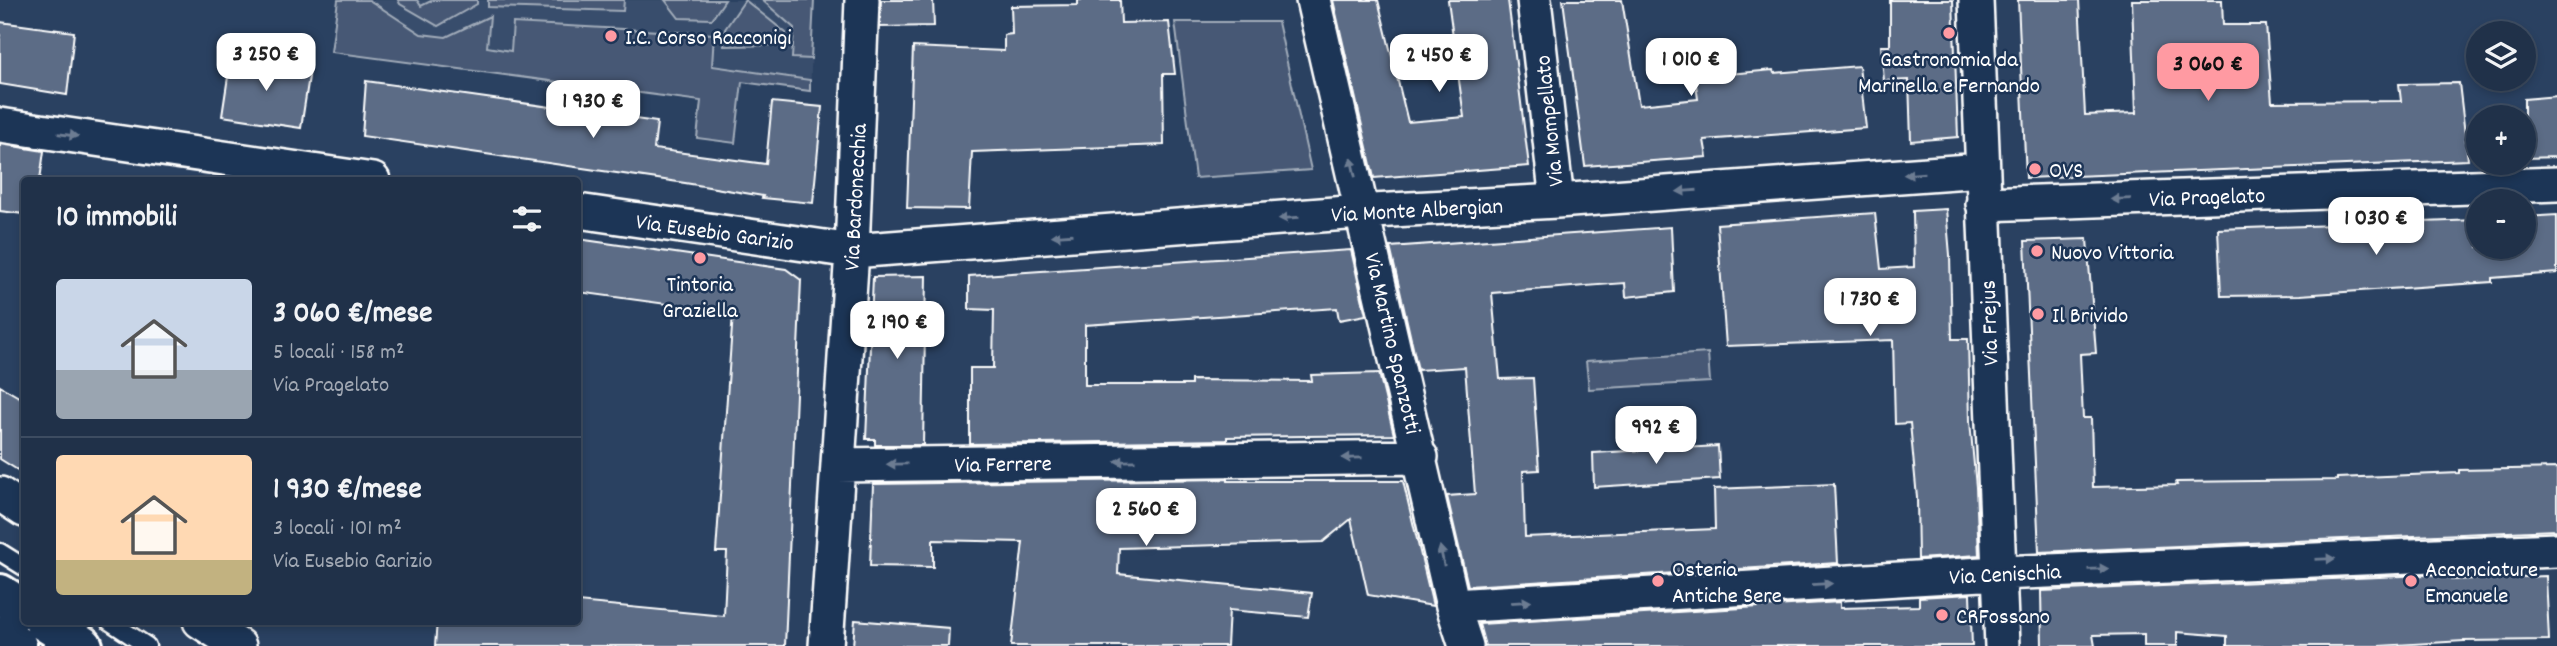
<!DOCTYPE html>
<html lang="it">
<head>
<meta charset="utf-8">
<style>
  :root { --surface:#203149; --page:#2d3d53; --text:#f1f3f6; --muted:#a2a9b4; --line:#3d4c61; --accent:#ff9aa2 }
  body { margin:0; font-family:Dekko,sans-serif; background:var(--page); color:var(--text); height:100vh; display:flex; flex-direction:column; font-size:26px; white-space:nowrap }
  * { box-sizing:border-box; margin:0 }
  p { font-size:23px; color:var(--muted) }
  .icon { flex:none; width:38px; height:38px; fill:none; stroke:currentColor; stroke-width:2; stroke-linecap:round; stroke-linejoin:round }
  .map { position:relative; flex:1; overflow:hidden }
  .drawer { position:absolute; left:21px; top:177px; width:560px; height:448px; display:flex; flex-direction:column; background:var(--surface); border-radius:7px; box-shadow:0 4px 10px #0003,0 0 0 2px var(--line) }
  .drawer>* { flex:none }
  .buttons { position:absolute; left:2466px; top:21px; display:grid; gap:14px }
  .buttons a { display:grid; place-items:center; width:70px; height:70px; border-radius:50%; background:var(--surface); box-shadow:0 4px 10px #0003,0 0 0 2px var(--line); font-size:35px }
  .price { position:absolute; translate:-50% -60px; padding:0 16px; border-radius:14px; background:#fff; color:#222; font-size:23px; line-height:46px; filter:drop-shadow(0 2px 4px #0008) }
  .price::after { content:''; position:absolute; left:50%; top:42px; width:21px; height:16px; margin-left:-10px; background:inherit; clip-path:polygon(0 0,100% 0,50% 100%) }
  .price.on { background:var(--accent); color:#111 }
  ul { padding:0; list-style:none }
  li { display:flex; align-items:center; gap:21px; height:175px; padding:0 35px }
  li+li { border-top:2px solid var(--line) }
  li span { display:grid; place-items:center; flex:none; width:196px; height:140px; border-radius:7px; color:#555 }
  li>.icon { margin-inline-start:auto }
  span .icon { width:84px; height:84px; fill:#fffc; stroke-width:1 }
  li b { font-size:30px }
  h2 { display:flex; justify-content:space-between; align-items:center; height:84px; padding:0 35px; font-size:30px }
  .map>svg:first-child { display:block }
  .built { fill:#394e6c }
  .green { fill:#465975; stroke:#a2acba; stroke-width:2 }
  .building { fill:#5b6c86; stroke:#fff; stroke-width:2 }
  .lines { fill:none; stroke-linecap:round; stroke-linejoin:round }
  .lane-casing { stroke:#fff; stroke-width:21 }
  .street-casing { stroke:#fff; stroke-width:38 }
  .primary-casing { stroke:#fff; stroke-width:44 }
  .lane { stroke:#1d3557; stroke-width:16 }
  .street { stroke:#1d3557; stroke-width:33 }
  .primary { stroke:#1d3557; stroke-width:38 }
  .oneway { fill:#6c7c92 }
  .poi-dot { fill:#ff9aa2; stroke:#1d3557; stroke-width:2.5 }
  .labels { text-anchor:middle; stroke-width:5; stroke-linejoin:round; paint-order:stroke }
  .poi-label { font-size:23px; fill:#fff; stroke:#1d3557; text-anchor:start }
  .street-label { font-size:23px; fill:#fff; stroke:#1d3557 }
</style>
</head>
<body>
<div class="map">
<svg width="2557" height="646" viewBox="0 0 2557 646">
  <rect width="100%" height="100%" fill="#2a4161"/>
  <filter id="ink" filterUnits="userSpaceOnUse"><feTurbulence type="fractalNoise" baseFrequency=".0143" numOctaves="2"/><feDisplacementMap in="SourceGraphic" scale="14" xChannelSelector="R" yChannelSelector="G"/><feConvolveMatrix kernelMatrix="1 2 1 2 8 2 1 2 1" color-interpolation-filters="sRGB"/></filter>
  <g filter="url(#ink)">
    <!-- built -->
    <path class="built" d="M338 0H814L810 91 334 25Z"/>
    <!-- green -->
    <path class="green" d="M338 0H369L421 34 446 37 490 16 487 47 511 51 513 23 714 34 712 66 810 80V91L742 82 735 143 697 138 701 101 331 52Z
      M398 0H417L421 6 433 0H477V4L438 26 400 4Z
      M488 0H624L623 11 488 7Z
      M665 0H725L712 19 679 18Z
      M745 0 786 33 785 45 724 46 725 29Z
      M762 0H814L811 59 792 58 794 28Z
      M1175 22H1278L1311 170 1195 178Z
      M1708 353 1710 382 1589 389 1586 361Z"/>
    <!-- building -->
    <path class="building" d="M881 0H933L934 26 880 27Z
      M1078 0H1120L1121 23 1169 22 1175 74H1163L1164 145 972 152 969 209 907 208 913 47 1004 51V35L1012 34 1011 6 1078 5Z
      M1333 0H1378L1408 122 1464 117 1448 0H1508L1529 166 1374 178Z
      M1563 0H1622L1639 105 1698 99 1695 77 1773 70 1774 73 1859 66 1866 128 1704 140 1707 157 1585 166Z
      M1890 0H1953L1958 137 1911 141 1909 80 1884 81 1881 46H1890Z
      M2018 0H2079L2085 115 2136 113 2132 0H2222L2223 25H2266L2272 102 2401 101 2399 84 2459 83 2468 160 2026 178Z
      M0 22 74 32 67 95 0 84Z
      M231 57 310 70 301 128 222 116Z
      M366 81 657 122 654 149 766 164 772 102 822 107 813 203 762 198 763 196 685 183 362 136Z
      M2557 96V157L2524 158V99Z
      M0 144 44 151 40 180H24V214L0 211Z
      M1946 209 1950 255 1952 339H1968L1970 421 1976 487 1979 555 1918 559 1917 498 1910 423 1895 424 1893 340 1726 346 1717 224 1875 213 1881 269 1914 267 1913 211Z
      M2557 215V273L2492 278V282L2300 295 2221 296 2218 229 2478 220V247H2524V217Z
      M1671 227 1674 292 1626 297 1625 283 1492 293 1500 379 1533 378 1539 470 1523 471 1525 537 1715 529 1714 489 1834 484 1838 563 1468 586 1447 496 1475 494 1465 367 1418 370 1390 247Z
      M578 239 786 269 801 280 785 646H435L437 621H578V602L724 616 727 552H716L733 313 578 292Z
      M2087 239 2096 353 2080 354 2083 418H2091L2093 487 2177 485 2176 482 2337 480V478L2459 473V470L2557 468V530L2039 552 2025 241Z
      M1351 250 1366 315 1339 320 1337 308 1085 325V385H1191V380L1312 381 1311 375 1379 373 1394 435 1227 437V440L970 444V368H993L994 310 969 309V276Z
      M926 276 923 445H875V439H866L873 277Z
      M0 386 24 400V474L0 459Z
      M1718 446 1720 479 1594 487 1593 453Z
      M1228 479V481H1403L1433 606 1368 595 1351 519 1323 542 1119 548 1118 574 1312 593 1308 617 1229 610 1227 646H1011L1023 542 933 540V567L870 566 873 484Z
      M2450 574 2451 580 2546 576 2549 640 2464 641 2379 646H2227V636L2177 632V646H2144V634L2093 635 2095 646H2042L2041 591Z
      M1970 594 1972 646H1485L1479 624 1840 602V608L1919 606V597Z
      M855 620 949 628 948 646H853Z"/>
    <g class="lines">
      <!-- lane casing -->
      <g class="lane-casing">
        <path id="lane" d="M0 552 24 567
          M109 621 147 646"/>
      </g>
      <!-- street casing -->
      <g class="street-casing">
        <path id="street" d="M1313 0 1453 606 1466 646
          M1534 0 1557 201
          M1976 0 2002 646
          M0 125 373 180
          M1983 204 2557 184
          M578 211 852 251 1373 211 1557 201 1982 170
          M838 465 1421 457
          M0 494 24 510
          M1453 606 1999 573 2557 550
          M200 621 239 646
          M826 646 852 251 862 0"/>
      </g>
      <!-- primary casing -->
      <g class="primary-casing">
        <path id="primary" d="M0 594 24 609
          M44 621 83 646
          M0 635 17 646"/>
      </g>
      <!-- lane -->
      <use href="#lane" class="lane"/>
      <!-- street -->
      <use href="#street" class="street"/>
      <!-- primary -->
      <use href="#primary" class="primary"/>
    </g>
    <!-- one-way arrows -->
    <defs><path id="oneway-solid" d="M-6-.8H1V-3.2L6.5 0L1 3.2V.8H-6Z" transform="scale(1.75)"/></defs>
    <g class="oneway">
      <use href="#oneway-solid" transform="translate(68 135) rotate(8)"/>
      <use href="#oneway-solid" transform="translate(1353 167) rotate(-103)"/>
      <use href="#oneway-solid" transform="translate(1914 174) rotate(176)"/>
      <use href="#oneway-solid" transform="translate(1687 191) rotate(176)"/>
      <use href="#oneway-solid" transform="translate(2121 199) rotate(178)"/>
      <use href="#oneway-solid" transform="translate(1289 218) rotate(176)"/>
      <use href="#oneway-solid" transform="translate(1062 235) rotate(176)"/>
      <use href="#oneway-solid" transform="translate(1352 458) rotate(179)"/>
      <use href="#oneway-solid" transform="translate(1125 461) rotate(179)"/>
      <use href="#oneway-solid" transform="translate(897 464) rotate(179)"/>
      <use href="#oneway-solid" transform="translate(1442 556) rotate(-102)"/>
      <use href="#oneway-solid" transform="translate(2325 559) rotate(-2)"/>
      <use href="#oneway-solid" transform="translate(2098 569) rotate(-2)"/>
      <use href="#oneway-solid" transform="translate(1822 584) rotate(-3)"/>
      <use href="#oneway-solid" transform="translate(1521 602) rotate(-3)"/>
    </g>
  </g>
  <!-- markers -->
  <g class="poi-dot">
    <circle cx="1949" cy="33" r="7"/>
    <circle cx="611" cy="36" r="7"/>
    <circle cx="2035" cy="169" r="7"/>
    <circle cx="2037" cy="251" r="7"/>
    <circle cx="700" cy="258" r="7"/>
    <circle cx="2038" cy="314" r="7"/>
    <circle cx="1658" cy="581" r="7"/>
    <circle cx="2411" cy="581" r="7"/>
    <circle cx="1942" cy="615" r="7"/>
  </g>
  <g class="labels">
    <!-- poi labels -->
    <g class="poi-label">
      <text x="625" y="44">I.C. Corso Racconigi</text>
      <text x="1949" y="66" text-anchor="middle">Gastronomia da<tspan x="1949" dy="26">Marinella e Fernando</tspan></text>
      <text x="2049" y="177">OVS</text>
      <text x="2051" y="259">Nuovo Vittoria</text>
      <text x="700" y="291" text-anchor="middle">Tintoria<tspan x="700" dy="26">Graziella</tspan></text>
      <text x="2052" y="322">Il Brivido</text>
      <text x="1672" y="576">Osteria<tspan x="1672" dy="26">Antiche Sere</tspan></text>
      <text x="2425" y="576">Acconciature<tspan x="2425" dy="26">Emanuele</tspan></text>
      <text x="1956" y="623">CRFossano</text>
    </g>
    <!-- street labels -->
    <g class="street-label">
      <text transform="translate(1548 121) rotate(-96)" y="8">Via Mompellato</text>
      <text transform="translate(2207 196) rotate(-2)" y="8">Via Pragelato</text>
      <text transform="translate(854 197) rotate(-87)" y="8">Via Bardonecchia</text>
      <text transform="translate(1417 209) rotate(-3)" y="8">Via Monte Albergian</text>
      <text transform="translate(715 231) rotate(8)" y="8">Via Eusebio Garizio</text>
      <text transform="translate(1988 323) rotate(-92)" y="8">Via Frejus</text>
      <text transform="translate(1394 343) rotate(77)" y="8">Via Martino Spanzotti</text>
      <text transform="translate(1003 463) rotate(-1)" y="8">Via Ferrere</text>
      <text transform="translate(2005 573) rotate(-3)" y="8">Via Cenischia</text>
    </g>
  </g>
</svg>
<div class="buttons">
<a><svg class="icon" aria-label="layers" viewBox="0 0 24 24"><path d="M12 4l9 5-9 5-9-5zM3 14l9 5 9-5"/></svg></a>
<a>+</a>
<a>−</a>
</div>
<b class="price" style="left:266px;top:93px">3 250 €</b>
<b class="price" style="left:1439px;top:94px">2 450 €</b>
<b class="price" style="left:1691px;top:98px">1 010 €</b>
<b class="price on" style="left:2208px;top:103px">3 060 €</b>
<b class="price" style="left:593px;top:140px">1 930 €</b>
<b class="price" style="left:2376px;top:257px">1 030 €</b>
<b class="price" style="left:1870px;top:338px">1 730 €</b>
<b class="price" style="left:897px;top:361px">2 190 €</b>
<b class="price" style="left:1656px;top:466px">992 €</b>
<b class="price" style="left:1146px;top:548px">2 560 €</b>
<section class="drawer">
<h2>10 immobili<svg class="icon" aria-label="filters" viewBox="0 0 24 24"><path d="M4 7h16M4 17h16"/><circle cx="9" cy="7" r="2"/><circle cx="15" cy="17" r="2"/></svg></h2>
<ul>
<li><span style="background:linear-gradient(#c9d6e8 65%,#9aa5b1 0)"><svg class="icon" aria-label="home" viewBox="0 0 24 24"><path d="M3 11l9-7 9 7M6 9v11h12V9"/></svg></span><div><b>3 060 €/mese</b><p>5 locali · 158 m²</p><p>Via Pragelato</p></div></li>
<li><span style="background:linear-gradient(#ffd9b3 75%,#c2b280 0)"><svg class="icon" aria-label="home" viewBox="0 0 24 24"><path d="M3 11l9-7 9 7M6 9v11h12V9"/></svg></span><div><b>1 930 €/mese</b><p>3 locali · 101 m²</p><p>Via Eusebio Garizio</p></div></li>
</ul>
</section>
</div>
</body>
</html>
